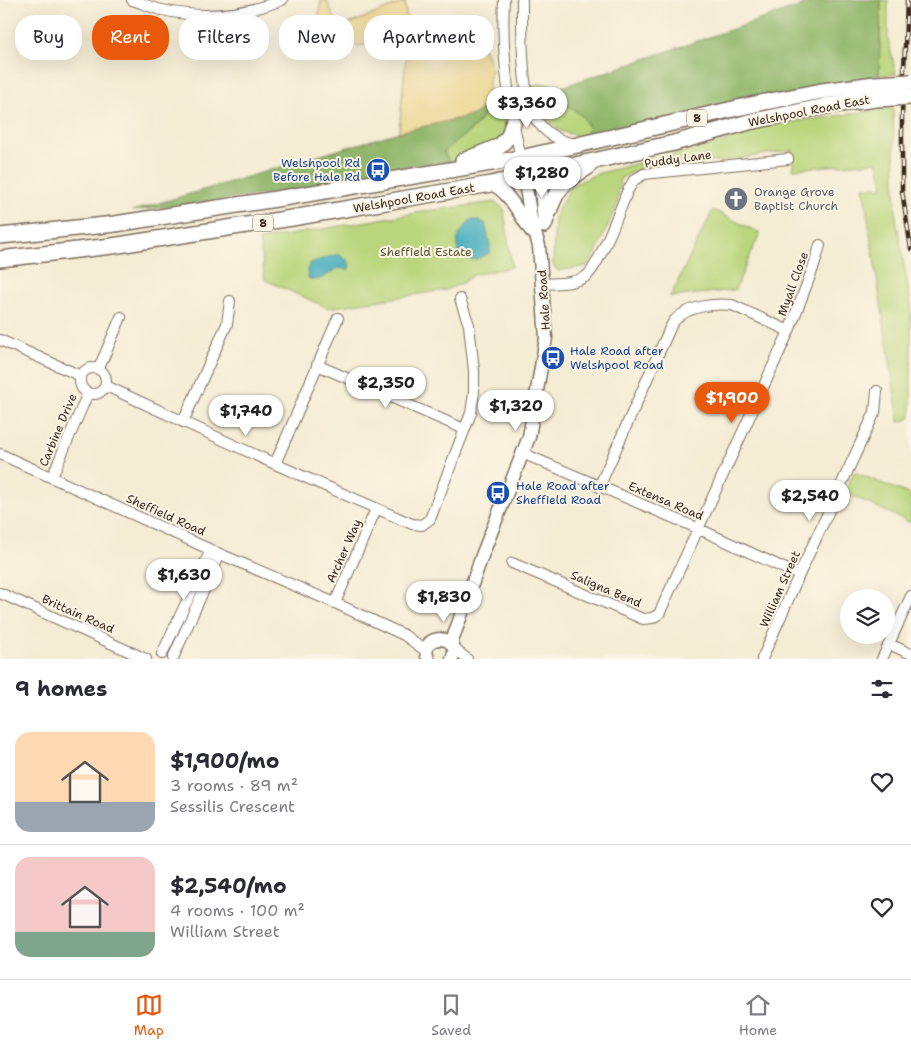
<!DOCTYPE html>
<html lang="en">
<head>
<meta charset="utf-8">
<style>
  :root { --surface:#fff; --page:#f7f7f7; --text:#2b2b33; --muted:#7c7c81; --line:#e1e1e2; --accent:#ea580c }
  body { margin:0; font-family:"Shantell Sans",sans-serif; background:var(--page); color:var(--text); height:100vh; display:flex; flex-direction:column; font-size:19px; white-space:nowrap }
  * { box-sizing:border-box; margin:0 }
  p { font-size:16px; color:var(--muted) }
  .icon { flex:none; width:28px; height:28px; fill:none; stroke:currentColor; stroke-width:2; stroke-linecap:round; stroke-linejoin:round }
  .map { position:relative; height:659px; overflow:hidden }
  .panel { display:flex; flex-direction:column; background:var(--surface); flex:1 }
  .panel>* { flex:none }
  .banner { position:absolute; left:15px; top:15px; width:500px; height:45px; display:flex; gap:10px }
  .controls { position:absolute; left:840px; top:589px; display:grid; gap:10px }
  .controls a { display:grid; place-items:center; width:55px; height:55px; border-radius:50%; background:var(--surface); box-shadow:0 5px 20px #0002; font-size:25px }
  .price { position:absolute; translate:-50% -42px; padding:0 11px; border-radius:18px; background:#fff; color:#222; font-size:16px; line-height:32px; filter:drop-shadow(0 1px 2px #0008) }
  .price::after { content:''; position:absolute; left:50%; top:30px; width:15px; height:11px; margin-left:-8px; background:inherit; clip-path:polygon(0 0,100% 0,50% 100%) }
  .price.selected { background:var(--accent); color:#fff }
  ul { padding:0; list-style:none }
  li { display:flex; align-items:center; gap:15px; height:125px; padding:0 15px }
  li+li { border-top:1px solid var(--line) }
  li span { display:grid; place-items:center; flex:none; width:140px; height:100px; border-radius:15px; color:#555 }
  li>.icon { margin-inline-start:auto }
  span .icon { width:60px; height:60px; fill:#fffc; stroke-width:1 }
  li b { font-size:21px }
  h2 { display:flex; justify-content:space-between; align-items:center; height:60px; padding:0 15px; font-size:21px }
  .tag { padding:0 18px; border-radius:20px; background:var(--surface); box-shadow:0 5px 20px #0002; font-size:18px; line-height:45px }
  .tag.selected { background:var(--accent); color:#fff }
  .dock { display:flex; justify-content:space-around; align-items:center; height:70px; border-top:1px solid var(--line); background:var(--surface); font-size:14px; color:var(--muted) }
  .dock a { display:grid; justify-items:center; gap:2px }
  .dock .selected { color:var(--accent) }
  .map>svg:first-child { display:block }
  .green { fill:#b9d67c; stroke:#7a804d }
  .forest { fill:#92b76c; stroke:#667045 }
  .sand { fill:#eeda9e; stroke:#94825e }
  .water { fill:#3eaabd; stroke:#3c6a6e }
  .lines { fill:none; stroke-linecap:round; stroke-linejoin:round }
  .minor-casing { stroke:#7c6e5d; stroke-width:12 }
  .major-casing { stroke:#7c6e5d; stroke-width:15 }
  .highway-casing { stroke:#7c6e5d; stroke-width:18 }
  .minor { stroke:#fff; stroke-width:10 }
  .major { stroke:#fff; stroke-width:12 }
  .highway { stroke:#fff; stroke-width:15 }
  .rail-casing { stroke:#3b2a1e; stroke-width:4.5 }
  .rail { stroke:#fcf5e5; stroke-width:2.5; stroke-dasharray:8; stroke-linecap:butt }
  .highway-bridge-casing { stroke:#7c6e5d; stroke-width:18; stroke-linecap:butt }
  .highway-bridge { stroke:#fff; stroke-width:15 }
  .labels { text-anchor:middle; stroke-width:4; stroke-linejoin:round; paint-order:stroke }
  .shield { fill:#fcf5e5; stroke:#75675a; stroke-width:1 }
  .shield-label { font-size:11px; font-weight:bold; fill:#3b2a1e }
  .street-label { font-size:12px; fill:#3b2a1e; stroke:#fcf5e5 }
  .transit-label { font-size:12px; fill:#164399; stroke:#fcf5e5; text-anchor:start }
  .worship-label { font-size:12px; fill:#5b616d; stroke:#fcf5e5; text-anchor:start }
  .park-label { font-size:12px; fill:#5a5536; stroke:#fcf5e5 }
</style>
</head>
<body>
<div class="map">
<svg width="911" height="659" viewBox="0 0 911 659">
  <rect width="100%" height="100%" fill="#fcf5e5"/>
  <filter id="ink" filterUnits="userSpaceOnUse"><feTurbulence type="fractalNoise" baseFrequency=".02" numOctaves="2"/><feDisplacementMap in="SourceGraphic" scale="10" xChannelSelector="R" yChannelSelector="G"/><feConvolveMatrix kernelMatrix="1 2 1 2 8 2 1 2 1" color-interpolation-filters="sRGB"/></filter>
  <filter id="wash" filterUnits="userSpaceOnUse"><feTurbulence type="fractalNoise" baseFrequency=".0096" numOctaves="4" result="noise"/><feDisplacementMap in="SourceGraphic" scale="20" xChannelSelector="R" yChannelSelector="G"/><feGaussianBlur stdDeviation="1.12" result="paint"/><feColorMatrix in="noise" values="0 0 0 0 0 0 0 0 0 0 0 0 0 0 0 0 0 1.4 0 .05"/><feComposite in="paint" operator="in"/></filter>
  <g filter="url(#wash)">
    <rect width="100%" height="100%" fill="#f4ecd3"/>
    <!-- green -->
    <path class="green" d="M881 0H888V39L896 74 879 75Z
      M542 83 559 88 560 100 584 117 589 128 583 136C577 135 569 134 563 132 546 124 537 103 533 86Z
      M503 96C504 105 507 118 505 128 501 150 467 156 449 162L444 152 477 125 493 98Z
      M893 108 896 217 911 305V418L899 422 863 187H883L878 162 793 169V150L723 161 680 163 641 168 620 179 617 205 594 257 587 266 558 271 553 265 555 215 571 186 596 174 715 144 770 125Z
      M495 202 504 209 512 267 473 275 462 283 446 290 328 308 265 280 259 240 427 211Z
      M713 210 760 233 735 290 670 297Z
      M854 472 911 495V523L844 492Z"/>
    <!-- forest -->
    <path class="forest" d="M818 0H881L879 75 644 126 583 136 589 128 583 117 560 100 559 88Z
      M493 98 477 125 444 152 449 162C408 163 371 171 332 186L132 211 399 132 473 115 486 105 487 100Z"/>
    <!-- sand -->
    <path class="sand" d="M327 0C331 12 333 21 346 25L405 2 408 41 437 39 436 50 485 49 491 67 486 105 473 115 399 132 406 56 402 47 385 43 313 50 321 1Z"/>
    <!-- water -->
    <path class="water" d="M470 220H477L485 223 490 244V253C474 259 476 264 458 254 456 233 459 236 470 220Z
      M338 254 348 261 350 266 348 270 338 268 321 279 313 280 308 278 307 270 310 263Z"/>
  </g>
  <g filter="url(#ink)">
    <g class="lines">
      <!-- minor casing -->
      <g class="minor-casing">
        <path id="minor" d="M132 0C142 3 152 8 162 10 202 19 244 15 282 0
          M504 0C501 53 509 107 521 158
          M522 0C522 27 521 96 535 118 544 132 558 141 575 144
          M543 284C558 283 572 284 585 277 598 270 621 206 628 190L634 180 644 174 788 159
          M0 340 81 376
          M317 365 464 429
          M80 381a13 13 0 1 1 26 0a13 13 0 1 1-26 0Z
          M99 368 121 317
          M106 386 275 464 412 524 422 525 430 519 471 413 474 392V371L469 325 460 299
          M183 422 227 324 230 301
          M522 453 697 528 799 575
          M0 454 220 554 335 603 404 635 426 651
          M275 464 338 318
          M52 477 88 393
          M599 487 666 337C669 331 671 324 675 320 688 306 715 303 732 305L789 331
          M512 563 643 619 652 618 659 614 789 331 815 263 820 245
          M0 593 146 659
          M335 603 376 509
          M889 644 911 654
          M453 648 467 659
          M162 654 211 550
          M173 658 220 554
          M762 659 799 575 875 412 877 391
          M882 659 911 596"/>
      </g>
      <!-- major casing -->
      <g class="major-casing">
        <path id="major" d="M536 155 541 186 544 224
          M491 184C510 191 520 217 532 232
          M451 644 483 553 529 437 546 338 539 246 531 219 521 158
          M428 659C417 632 464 633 452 659"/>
      </g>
      <!-- highway casing -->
      <g class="highway-casing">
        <path id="highway" d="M463 161 500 146 509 136 513 123
          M544 225C555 193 557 185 588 167
          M0 236 115 224 289 197 521 158 755 104 822 91 875 84
          M0 259 112 246 292 218 491 184 674 143 749 122 826 106 875 99"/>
      </g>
      <!-- minor -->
      <use href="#minor" class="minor"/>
      <!-- major -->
      <use href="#major" class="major"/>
      <!-- highway -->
      <use href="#highway" class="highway"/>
      <!-- rail casing -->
      <g class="rail-casing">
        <path id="rail" d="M907 0 902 115V191L911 249"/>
      </g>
      <!-- rail -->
      <use href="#rail" class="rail"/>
      <!-- highway-bridge casing -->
      <g class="highway-bridge-casing">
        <path id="highway-bridge" d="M875 84 911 82
          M875 99 911 97"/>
      </g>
      <!-- highway-bridge -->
      <use href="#highway-bridge" class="highway-bridge"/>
    </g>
  </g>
  <!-- icons -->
  <defs>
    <g id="bus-disc" transform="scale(1.25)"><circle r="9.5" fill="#1a4fb4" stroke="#fcf5e5"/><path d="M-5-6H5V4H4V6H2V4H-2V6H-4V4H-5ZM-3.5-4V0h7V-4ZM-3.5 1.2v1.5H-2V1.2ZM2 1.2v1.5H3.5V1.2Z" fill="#fff"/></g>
    <g id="church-disc" transform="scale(1.25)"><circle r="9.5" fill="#6b7280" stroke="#fcf5e5"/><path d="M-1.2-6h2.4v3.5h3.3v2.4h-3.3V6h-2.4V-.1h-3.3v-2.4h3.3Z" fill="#fff"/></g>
  </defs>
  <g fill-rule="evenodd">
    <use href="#bus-disc" x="378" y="170"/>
    <use href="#church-disc" x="736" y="199"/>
    <use href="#bus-disc" x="553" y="358"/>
    <use href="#bus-disc" x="498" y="493"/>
  </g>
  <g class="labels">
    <!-- shield labels -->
    <g class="shield">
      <rect x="687" y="109.5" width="20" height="17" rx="4"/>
      <rect x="253" y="214.5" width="20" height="17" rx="4"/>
    </g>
    <g class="shield-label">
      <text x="697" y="122">8</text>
      <text x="263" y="227">8</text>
    </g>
    <!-- street labels -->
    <g class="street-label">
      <text transform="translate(809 111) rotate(-11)" y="4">Welshpool Road East</text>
      <text transform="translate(678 159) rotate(-8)" y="4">Puddy Lane</text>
      <text transform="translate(414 198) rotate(-10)" y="4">Welshpool Road East</text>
      <text transform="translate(793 284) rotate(-70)" y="4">Myall Close</text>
      <text transform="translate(544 300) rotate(-94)" y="4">Hale Road</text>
      <text transform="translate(58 430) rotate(-67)" y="4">Carbine Drive</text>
      <text transform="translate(666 501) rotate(23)" y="4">Extensa Road</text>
      <text transform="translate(166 515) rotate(24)" y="4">Sheffield Road</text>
      <text transform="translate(344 551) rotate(-66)" y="4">Archer Way</text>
      <text transform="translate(606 589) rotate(23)" y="4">Saligna Bend</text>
      <text transform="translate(780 589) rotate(-66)" y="4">William Street</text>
      <text transform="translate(78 614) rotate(24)" y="4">Brittain Road</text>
    </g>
    <!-- transit labels -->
    <g class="transit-label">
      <text x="360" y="167" text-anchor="end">Welshpool Rd<tspan x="360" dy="14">Before Hale Rd</tspan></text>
      <text x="570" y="355">Hale Road after<tspan x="570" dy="14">Welshpool Road</tspan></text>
      <text x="516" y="490">Hale Road after<tspan x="516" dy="14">Sheffield Road</tspan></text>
    </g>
    <!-- worship labels -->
    <g class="worship-label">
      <text x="754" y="196">Orange Grove<tspan x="754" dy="14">Baptist Church</tspan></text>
    </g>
    <!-- park labels -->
    <g class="park-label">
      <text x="426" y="256">Sheffield Estate</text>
    </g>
  </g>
</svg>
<div class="controls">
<a><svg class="icon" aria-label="layers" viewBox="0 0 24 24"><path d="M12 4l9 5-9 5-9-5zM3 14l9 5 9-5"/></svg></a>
</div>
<b class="price" style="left:527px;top:129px">$3,360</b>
<b class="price" style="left:542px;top:199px">$1,280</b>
<b class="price" style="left:386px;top:409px">$2,350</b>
<b class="price selected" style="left:732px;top:424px">$1,900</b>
<b class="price" style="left:516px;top:432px">$1,320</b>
<b class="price" style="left:246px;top:437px">$1,740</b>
<b class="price" style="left:810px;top:522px">$2,540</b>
<b class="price" style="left:184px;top:601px">$1,630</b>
<b class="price" style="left:444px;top:623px">$1,830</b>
<div class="banner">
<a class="tag">Buy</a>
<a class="tag selected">Rent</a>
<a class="tag">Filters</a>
<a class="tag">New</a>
<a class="tag">Apartment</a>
</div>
</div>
<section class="panel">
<h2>9 homes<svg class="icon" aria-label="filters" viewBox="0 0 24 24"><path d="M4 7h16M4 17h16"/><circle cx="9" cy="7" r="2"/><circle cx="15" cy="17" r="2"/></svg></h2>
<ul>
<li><span style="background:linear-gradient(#ffd9b3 70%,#9aa5b1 0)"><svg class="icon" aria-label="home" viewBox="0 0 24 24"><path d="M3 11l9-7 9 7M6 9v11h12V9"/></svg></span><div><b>$1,900/mo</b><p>3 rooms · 89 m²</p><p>Sessilis Crescent</p></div><svg class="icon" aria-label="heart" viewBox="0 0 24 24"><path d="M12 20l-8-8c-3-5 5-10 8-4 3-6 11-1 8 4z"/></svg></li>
<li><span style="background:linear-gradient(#f6c9c9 75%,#7fa58c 0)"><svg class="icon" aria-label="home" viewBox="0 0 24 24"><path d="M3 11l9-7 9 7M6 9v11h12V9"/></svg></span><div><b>$2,540/mo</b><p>4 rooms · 100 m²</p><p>William Street</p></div><svg class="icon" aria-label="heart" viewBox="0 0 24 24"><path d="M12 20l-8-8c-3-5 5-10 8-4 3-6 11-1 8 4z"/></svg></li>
</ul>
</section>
<nav class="dock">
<a class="selected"><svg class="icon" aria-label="map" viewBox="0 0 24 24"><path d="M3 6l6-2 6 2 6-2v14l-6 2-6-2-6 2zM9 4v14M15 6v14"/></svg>Map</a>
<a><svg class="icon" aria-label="saved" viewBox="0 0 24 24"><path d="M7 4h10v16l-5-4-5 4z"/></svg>Saved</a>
<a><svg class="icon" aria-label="home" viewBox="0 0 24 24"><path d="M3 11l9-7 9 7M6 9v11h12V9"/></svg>Home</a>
</nav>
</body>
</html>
